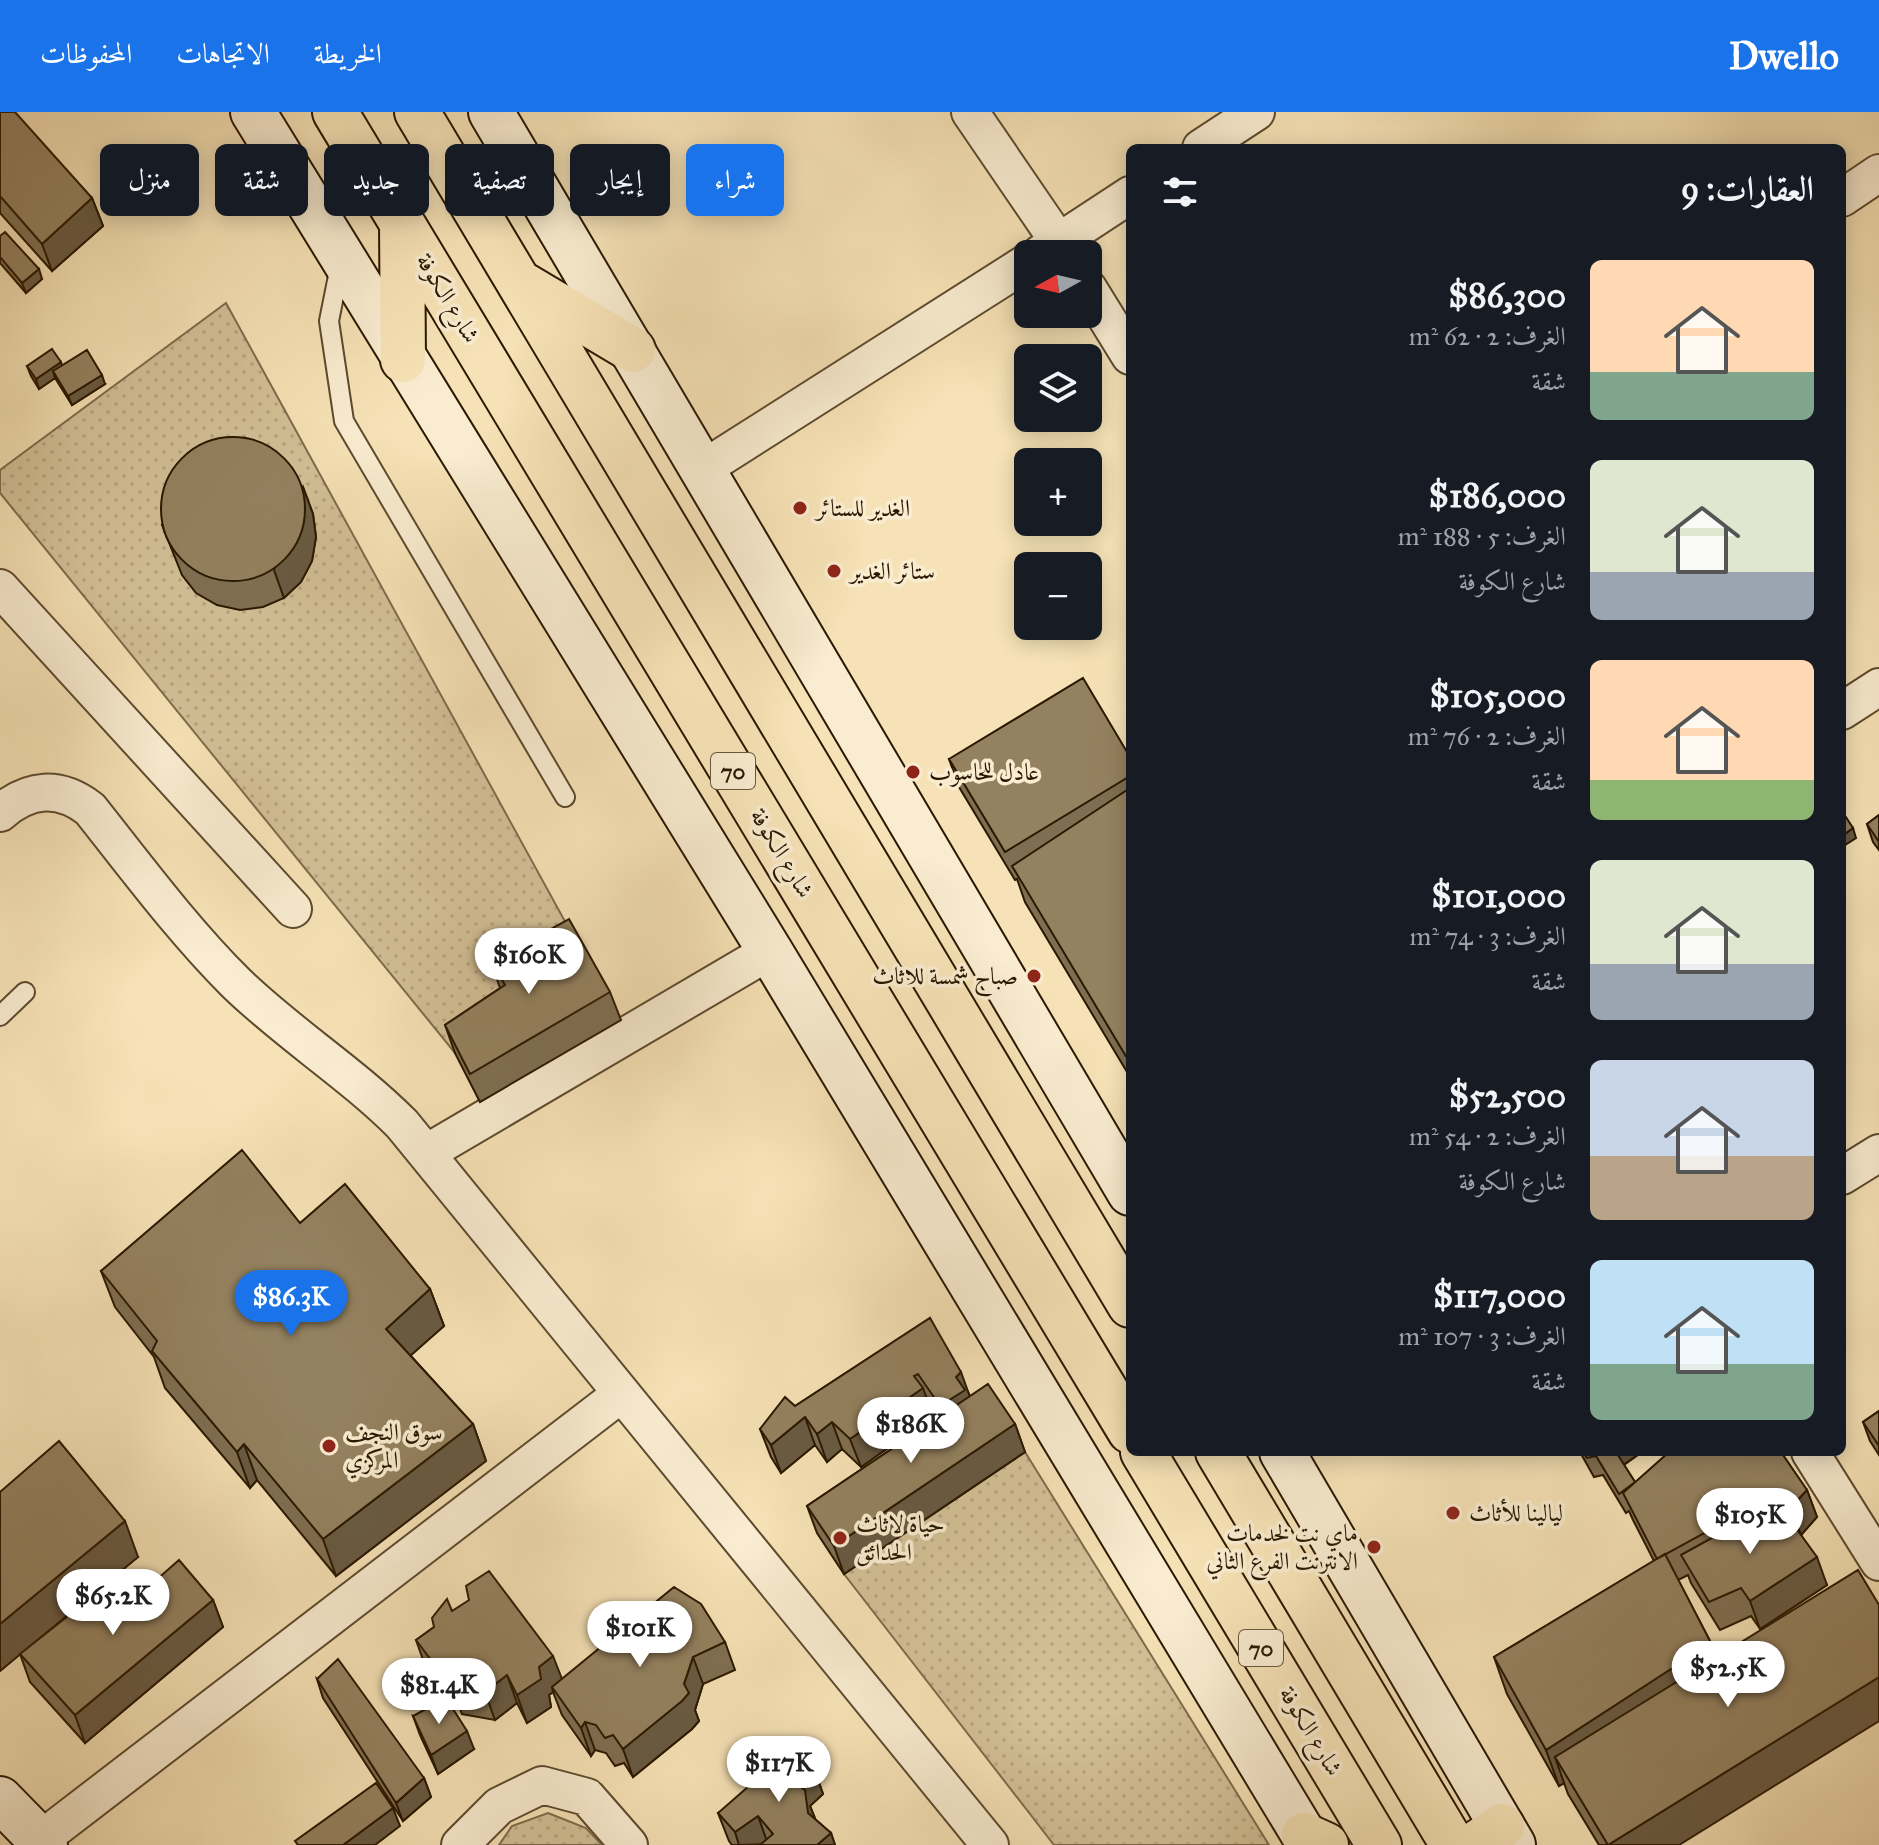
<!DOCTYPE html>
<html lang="ar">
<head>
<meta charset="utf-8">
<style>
  :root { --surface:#171b24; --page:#20242c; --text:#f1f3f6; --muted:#9ea1a6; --accent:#1a73e8 }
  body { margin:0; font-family:"IM FELL Great Primer",Amiri,serif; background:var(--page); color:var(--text); direction:rtl; height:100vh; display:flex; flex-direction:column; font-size:30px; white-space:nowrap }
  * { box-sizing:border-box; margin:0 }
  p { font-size:26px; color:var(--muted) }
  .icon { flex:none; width:44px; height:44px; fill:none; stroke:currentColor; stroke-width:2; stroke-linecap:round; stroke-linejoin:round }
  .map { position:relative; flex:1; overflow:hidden; direction:ltr }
  .sheet { position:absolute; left:1126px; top:32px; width:720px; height:1312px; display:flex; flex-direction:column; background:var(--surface); border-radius:12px; box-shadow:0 4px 20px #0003; direction:rtl }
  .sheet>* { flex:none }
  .banner { position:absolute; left:24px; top:32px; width:760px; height:72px; direction:rtl; display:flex; gap:16px }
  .needle { width:52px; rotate:262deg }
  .controls { position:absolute; left:1014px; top:128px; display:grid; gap:16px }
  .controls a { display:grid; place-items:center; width:88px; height:88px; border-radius:12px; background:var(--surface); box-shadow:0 4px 20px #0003; font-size:40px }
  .price { position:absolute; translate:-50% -68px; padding:0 18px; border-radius:28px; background:#fff; color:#222; font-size:26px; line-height:52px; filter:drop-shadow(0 2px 4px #0008) }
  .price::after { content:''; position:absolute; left:50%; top:48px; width:24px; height:18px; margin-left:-12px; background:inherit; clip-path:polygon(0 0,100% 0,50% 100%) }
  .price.selected { background:var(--accent); color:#fff }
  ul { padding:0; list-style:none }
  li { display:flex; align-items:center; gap:24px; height:200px; padding:0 32px }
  li span { display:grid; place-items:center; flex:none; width:224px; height:160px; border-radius:12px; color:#555 }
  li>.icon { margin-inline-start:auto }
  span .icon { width:96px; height:96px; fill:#fffc; stroke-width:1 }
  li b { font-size:34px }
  h2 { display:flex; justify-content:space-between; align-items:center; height:96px; padding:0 32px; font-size:34px }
  .pill { padding:0 28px; border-radius:12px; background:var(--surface); box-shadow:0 4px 20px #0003; font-size:28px; line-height:72px }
  .pill.selected { background:var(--accent); color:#fff }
  header { display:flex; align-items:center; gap:48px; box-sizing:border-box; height:112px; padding:0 40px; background:var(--accent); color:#fff }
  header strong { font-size:38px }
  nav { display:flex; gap:44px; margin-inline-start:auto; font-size:28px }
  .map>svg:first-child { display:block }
  .grass { fill:url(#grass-dots); stroke:#7e6c4c; stroke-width:2 }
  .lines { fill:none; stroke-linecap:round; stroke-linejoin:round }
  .lane-casing { stroke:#5d4a2e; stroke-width:22 }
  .street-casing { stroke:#5d4a2e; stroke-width:40 }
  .secondary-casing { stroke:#2a1800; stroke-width:48 }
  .highway-casing { stroke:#2a1800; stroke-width:48 }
  .lane { stroke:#f9ecd0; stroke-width:18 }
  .street { stroke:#f9ecd0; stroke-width:36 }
  .secondary { stroke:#f9ecd0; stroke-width:44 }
  .highway { stroke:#f6e2b6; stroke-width:44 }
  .wall { fill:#7f6f52; stroke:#2a1800; stroke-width:2 }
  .shaded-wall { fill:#685a42; stroke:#2a1800; stroke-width:2 }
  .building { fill:#94815f; stroke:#2a1800; stroke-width:2 }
  .poi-dot { fill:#8f2418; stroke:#f9ecd0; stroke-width:3 }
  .labels { text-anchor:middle; stroke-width:7; stroke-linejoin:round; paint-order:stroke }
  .shield { fill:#f9ecd0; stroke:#68583e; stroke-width:2 }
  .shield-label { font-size:22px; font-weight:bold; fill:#2a1800 }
  .street-label { font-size:24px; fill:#2a1800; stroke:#f9ecd0 }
  .poi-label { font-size:24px; fill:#2a1800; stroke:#f9ecd0; text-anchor:start }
</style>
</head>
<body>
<header>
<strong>Dwello</strong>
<nav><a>الخريطة</a><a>الاتجاهات</a><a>المحفوظات</a></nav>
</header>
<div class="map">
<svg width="1879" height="1733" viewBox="0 0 1879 1733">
  <defs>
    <pattern id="grass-dots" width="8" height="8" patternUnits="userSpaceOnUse" patternTransform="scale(2)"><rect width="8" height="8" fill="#d3c097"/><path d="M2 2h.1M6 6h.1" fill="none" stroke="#b5a480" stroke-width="1.8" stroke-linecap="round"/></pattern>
  </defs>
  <rect width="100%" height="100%" fill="#f6e2b6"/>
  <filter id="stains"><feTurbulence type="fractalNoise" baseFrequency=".0025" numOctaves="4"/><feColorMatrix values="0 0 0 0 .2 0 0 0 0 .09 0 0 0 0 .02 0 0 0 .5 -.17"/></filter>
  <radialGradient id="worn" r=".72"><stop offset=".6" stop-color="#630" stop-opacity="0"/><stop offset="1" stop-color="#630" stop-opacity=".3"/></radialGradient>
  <!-- grass -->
  <path class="grass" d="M226 191 579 835 455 941 0 381V358Z
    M1025 1340 1269 1733H1054L844 1462Z
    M548 1701 586 1716 602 1733H499L512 1714Z"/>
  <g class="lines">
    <!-- lane casing -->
    <g class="lane-casing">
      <path id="lane" d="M340 154 329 209 344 309 565 685
        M0 904 25 880"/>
    </g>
    <!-- street casing -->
    <g class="street-casing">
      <path id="street" d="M970 0 1067 142
        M1201 36 1256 0
        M1842 86 1879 61
        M1040 142 1130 83
        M1088 176 1130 244
        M704 356 1028 150
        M0 476 293 797
        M1842 599 1879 575
        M0 701C29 676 59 673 90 697 137 756 182 817 235 870 287 921 350 960 402 1012L990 1733
        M428 1040 770 839
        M1842 1064 1879 1041
        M1810 1340 1879 1450
        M40 1728 621 1282
        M460 1733 499 1694 542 1673 587 1685 629 1733"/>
    </g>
    <!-- secondary casing -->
    <g class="secondary-casing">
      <path id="secondary" d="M253 0 770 839 1310 1733
        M491 0 1130 1081
        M1282 1340 1513 1733
        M0 1687 45 1733"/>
    </g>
    <!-- highway casing -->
    <g class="highway-casing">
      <path id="highway" d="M335 0 1130 1319
        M417 0 1130 1193
        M402 112 403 248
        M522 172 633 238
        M1143 1340 1379 1733
        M1218 1340 1453 1733
        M1304 1723 1326 1733
        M1474 1733 1502 1714"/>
    </g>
    <!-- lane -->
    <use href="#lane" class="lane"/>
    <!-- street -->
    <use href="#street" class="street"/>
    <!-- secondary -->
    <use href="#secondary" class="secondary"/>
    <!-- highway -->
    <use href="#highway" class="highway"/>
  </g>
  <!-- wall -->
  <path class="wall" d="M0 0 92 86 103 114 52 159 0 101Z
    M0 124 42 167 26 181 0 151Z
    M27 254H62L105 272 72 293 55 266 39 277 31 264Z
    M303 375 313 402 316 425 312 449 301 470 284 486 263 495 240 498 217 493 196 481 182 463 162 413Z
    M1130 645V965L1025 790 1017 767 1015 768 959 675 949 647Z
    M1879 703V738L1873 730 1867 712Z
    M491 850 610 880 621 908 480 990 455 941 445 913 500 876Z
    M300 1111 430 1177 444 1214 410 1243 473 1312 486 1349 336 1464 257 1368 250 1376 165 1276 154 1245 115 1195 101 1159Z
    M930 1206 970 1284 1015 1312 1025 1340 844 1462 817 1421 807 1394 939 1305 928 1290 933 1304 861 1355 842 1337 827 1350 815 1333 781 1361 771 1345 760 1317Z
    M1879 1299V1343L1870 1329 1863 1310Z
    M1580 1340H1642L1624 1353 1635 1370 1807 1378 1817 1405 1801 1423 1827 1473 1760 1517 1751 1504 1720 1518 1691 1471 1688 1463 1678 1468 1711 1531 1716 1546 1679 1733H1599L1568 1682 1564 1671 1559 1674 1507 1582 1494 1545 1654 1449 1633 1408 1629 1399 1626 1401 1603 1363 1594 1365Z
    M0 1380 138 1445 34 1531 121 1499 213 1488 223 1515 85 1631 30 1570 20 1542 0 1559Z
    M452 1499 562 1567 725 1530 735 1558 703 1572 695 1598 699 1609 692 1617 633 1665 624 1651 615 1654 606 1641 595 1638 591 1644 562 1603 553 1580 549 1583 551 1595 527 1611 517 1591 495 1608 462 1602 455 1584 450 1588 426 1556 416 1528 434 1515Z
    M317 1567 424 1666 431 1685 403 1709 323 1586Z
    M413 1604 474 1637 438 1662 420 1623Z
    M813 1654 823 1682 810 1694 815 1707 831 1721 835 1733H732L729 1729 718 1701Z"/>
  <!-- shaded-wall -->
  <path class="shaded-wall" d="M92 86 103 114 52 159 42 132Z
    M39 157 42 167 26 181 22 171Z
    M61 250 64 260 53 259 55 266 39 277 36 267Z
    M102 263 105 272 72 293 68 284Z
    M303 375 313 402 316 425 312 449 301 470 284 486 274 458Z
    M1853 716 1856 726 1842 735V724Z
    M430 1177 444 1214 400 1253 386 1217Z
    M961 1260 971 1288 950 1322 940 1294 956 1265Z
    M923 1276 933 1304 861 1355 850 1327Z
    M805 1305 815 1333 781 1361 771 1333Z
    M832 1310 842 1337 827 1350 817 1322Z
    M473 1312 486 1349 336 1464 323 1427Z
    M1015 1312 1025 1340 844 1462 834 1434Z
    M244 1332 257 1368 250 1376 237 1340Z
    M1615 1340H1642L1620 1355Z
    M1807 1378 1817 1405 1801 1423 1791 1395Z
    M125 1409 138 1445 0 1559V1512Z
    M1817 1445 1827 1473 1760 1517 1750 1489Z
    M213 1488 223 1515 85 1631 75 1603Z
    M1711 1531 1724 1567 1555 1645 1564 1671 1559 1674 1546 1638Z
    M553 1544 564 1572 552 1575 553 1580 549 1583 551 1595 527 1611 517 1583 539 1555Z
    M693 1545 703 1572 695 1598 699 1609 692 1617 633 1665 623 1637 684 1572Z
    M448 1553 452 1574 455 1584 450 1588 440 1560Z
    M507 1563 517 1591 495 1608 485 1580Z
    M1879 1565V1609L1679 1733H1608Z
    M585 1610 595 1638 591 1644 581 1616Z
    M467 1619 474 1637 438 1662 431 1643Z
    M813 1654 823 1682 810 1694 815 1706 818 1729 795 1671Z
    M424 1666 431 1685 403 1709 396 1691Z
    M393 1696 400 1714 375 1733H343Z
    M758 1704 768 1732 739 1733 735 1720Z
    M831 1721 835 1733H817Z"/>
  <!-- building -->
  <path class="building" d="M0 0H15L92 86 42 132 0 84Z
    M5 120 39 157 22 171 0 145V124Z
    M52 237 61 250 36 267 27 254Z
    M87 238 102 263 68 284 53 259Z
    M161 397a72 72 0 1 1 144 0a72 72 0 1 1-144 0Z
    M1083 566 1130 645V664L1005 740 949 647Z
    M1130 676V951L1012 754Z
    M1842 699 1853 716 1842 724Z
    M1879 703V730L1867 712Z
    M569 807 610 880 470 962 445 913 505 873 491 850Z
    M242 1038 300 1111 345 1072 430 1177 386 1217 473 1312 323 1427 244 1332 237 1340 152 1239 157 1229 101 1159Z
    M930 1206 961 1260 956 1265 965 1278 940 1294 918 1262 914 1264 923 1276 850 1327 832 1310 817 1322 805 1305 771 1333 760 1317 785 1285 795 1294Z
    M988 1272 1015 1312 834 1434 807 1394Z
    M1879 1299V1334L1863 1310Z
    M59 1329 125 1409 0 1512V1380Z
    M1583 1340H1616L1635 1370 1619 1382 1596 1344 1587 1346Z
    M1669 1340H1781L1807 1378 1791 1395 1772 1384 1657 1447 1623 1381Z
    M1777 1390 1817 1445 1750 1489 1741 1476 1709 1490 1681 1443Z
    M1665 1442 1711 1531 1546 1638 1494 1545Z
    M179 1448 213 1488 75 1603 20 1542 102 1477 121 1499Z
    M1858 1458 1879 1493V1565L1608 1733 1555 1645Z
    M489 1459 553 1544 539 1555 541 1567 517 1583 507 1563 485 1580 452 1574 448 1553 440 1560 416 1528 434 1515 432 1506 447 1487 452 1499 469 1488 466 1474Z
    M674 1475 701 1492 725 1530 693 1545 684 1572 689 1581 682 1589 623 1637 613 1623 605 1626 596 1613 585 1610 581 1616 552 1575Z
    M338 1547 424 1666 396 1691 317 1567Z
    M446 1586 467 1619 431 1643 413 1604Z
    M796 1633 813 1654 795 1671 805 1678 808 1701 831 1721 817 1733H760L773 1722 758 1704 735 1720 718 1701Z
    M376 1671 393 1696 343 1733H298L295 1729Z"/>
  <!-- markers -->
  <g class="poi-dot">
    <circle cx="800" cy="396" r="8"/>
    <circle cx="834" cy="459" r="8"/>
    <circle cx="913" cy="660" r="8"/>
    <circle cx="1034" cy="864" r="8"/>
    <circle cx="329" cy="1334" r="8"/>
    <circle cx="1453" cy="1401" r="8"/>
    <circle cx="840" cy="1426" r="8"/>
    <circle cx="1374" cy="1435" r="8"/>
  </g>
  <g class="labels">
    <!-- shield labels -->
    <g class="shield">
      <rect x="711" y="641" width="44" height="36" rx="6"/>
      <rect x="1239" y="1518" width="44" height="36" rx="6"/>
    </g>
    <g class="shield-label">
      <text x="733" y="667">70</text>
      <text x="1261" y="1544">70</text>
    </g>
    <!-- street labels -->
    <g class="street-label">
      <text transform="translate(448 186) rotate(59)" y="8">شارع الكوفة</text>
      <text transform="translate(782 741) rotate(59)" y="8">شارع الكوفة</text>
      <text transform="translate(1311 1619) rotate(59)" y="8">شارع الكوفة</text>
    </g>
    <!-- poi labels -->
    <g class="poi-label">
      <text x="816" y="404">الغدير للستائر</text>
      <text x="850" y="467">ستائر الغدير</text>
      <text x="929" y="668">عادل للحاسوب</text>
      <text x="1018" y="872" text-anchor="end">صباح شمسة للاثاث</text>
      <text x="345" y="1328">سوق النجف<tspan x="345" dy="28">المركزي</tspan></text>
      <text x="1469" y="1409">ليالينا للأثاث</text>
      <text x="856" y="1420">حياة لاثاث<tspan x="856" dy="28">الحدائق</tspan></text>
      <text x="1358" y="1429" text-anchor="end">ماي نت لخدمات<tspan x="1358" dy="28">الانترنت الفرع الثاني</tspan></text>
    </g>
  </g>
  <rect width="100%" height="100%" filter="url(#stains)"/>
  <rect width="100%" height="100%" fill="url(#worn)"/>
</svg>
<div class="controls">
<a><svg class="needle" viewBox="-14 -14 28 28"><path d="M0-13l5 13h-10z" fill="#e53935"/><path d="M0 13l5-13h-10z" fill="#9ea1a6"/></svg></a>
<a><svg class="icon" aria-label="layers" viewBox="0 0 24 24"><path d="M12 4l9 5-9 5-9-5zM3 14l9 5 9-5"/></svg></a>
<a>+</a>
<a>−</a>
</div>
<b class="price" style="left:529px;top:884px">$160K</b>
<b class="price selected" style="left:291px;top:1226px">$86.3K</b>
<b class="price" style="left:911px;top:1353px">$186K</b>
<b class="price" style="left:1750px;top:1444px">$105K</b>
<b class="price" style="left:113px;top:1525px">$65.2K</b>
<b class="price" style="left:640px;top:1557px">$101K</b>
<b class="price" style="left:1728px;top:1597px">$52.5K</b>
<b class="price" style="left:439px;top:1614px">$81.4K</b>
<b class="price" style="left:779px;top:1692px">$117K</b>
<div class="banner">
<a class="pill selected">شراء</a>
<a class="pill">إيجار</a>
<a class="pill">تصفية</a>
<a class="pill">جديد</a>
<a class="pill">شقة</a>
<a class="pill">منزل</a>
</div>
<section class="sheet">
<h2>العقارات: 9<svg class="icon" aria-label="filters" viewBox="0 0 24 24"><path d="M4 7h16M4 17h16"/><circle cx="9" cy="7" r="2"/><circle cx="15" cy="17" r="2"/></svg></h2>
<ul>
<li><span style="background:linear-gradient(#ffd9b3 70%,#7fa58c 0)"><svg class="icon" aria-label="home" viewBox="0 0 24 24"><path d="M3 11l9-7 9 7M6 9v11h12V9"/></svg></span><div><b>$86,300</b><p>الغرف: 2 · 62 m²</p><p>شقة</p></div></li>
<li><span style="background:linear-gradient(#dfe7d0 70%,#9aa5b1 0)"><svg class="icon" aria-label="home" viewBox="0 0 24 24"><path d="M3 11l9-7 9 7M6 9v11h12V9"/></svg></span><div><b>$186,000</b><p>الغرف: 5 · 188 m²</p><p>شارع الكوفة</p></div></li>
<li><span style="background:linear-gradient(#ffd9b3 75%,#8fb573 0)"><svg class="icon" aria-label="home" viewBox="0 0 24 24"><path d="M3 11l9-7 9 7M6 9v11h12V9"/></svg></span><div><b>$105,000</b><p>الغرف: 2 · 76 m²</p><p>شقة</p></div></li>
<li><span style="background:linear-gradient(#dfe7d0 65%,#9aa5b1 0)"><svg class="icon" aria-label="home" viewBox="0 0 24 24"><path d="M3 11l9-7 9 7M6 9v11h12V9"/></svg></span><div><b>$101,000</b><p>الغرف: 3 · 74 m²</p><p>شقة</p></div></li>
<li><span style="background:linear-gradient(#c9d6e8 60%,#b9a48a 0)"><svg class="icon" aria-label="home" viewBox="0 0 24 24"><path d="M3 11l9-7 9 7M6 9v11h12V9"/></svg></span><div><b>$52,500</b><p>الغرف: 2 · 54 m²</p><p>شارع الكوفة</p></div></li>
<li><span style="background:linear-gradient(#bfe0f5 65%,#7fa58c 0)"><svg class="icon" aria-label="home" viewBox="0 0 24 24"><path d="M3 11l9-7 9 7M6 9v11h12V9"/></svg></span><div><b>$117,000</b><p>الغرف: 3 · 107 m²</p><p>شقة</p></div></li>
</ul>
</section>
</div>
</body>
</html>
